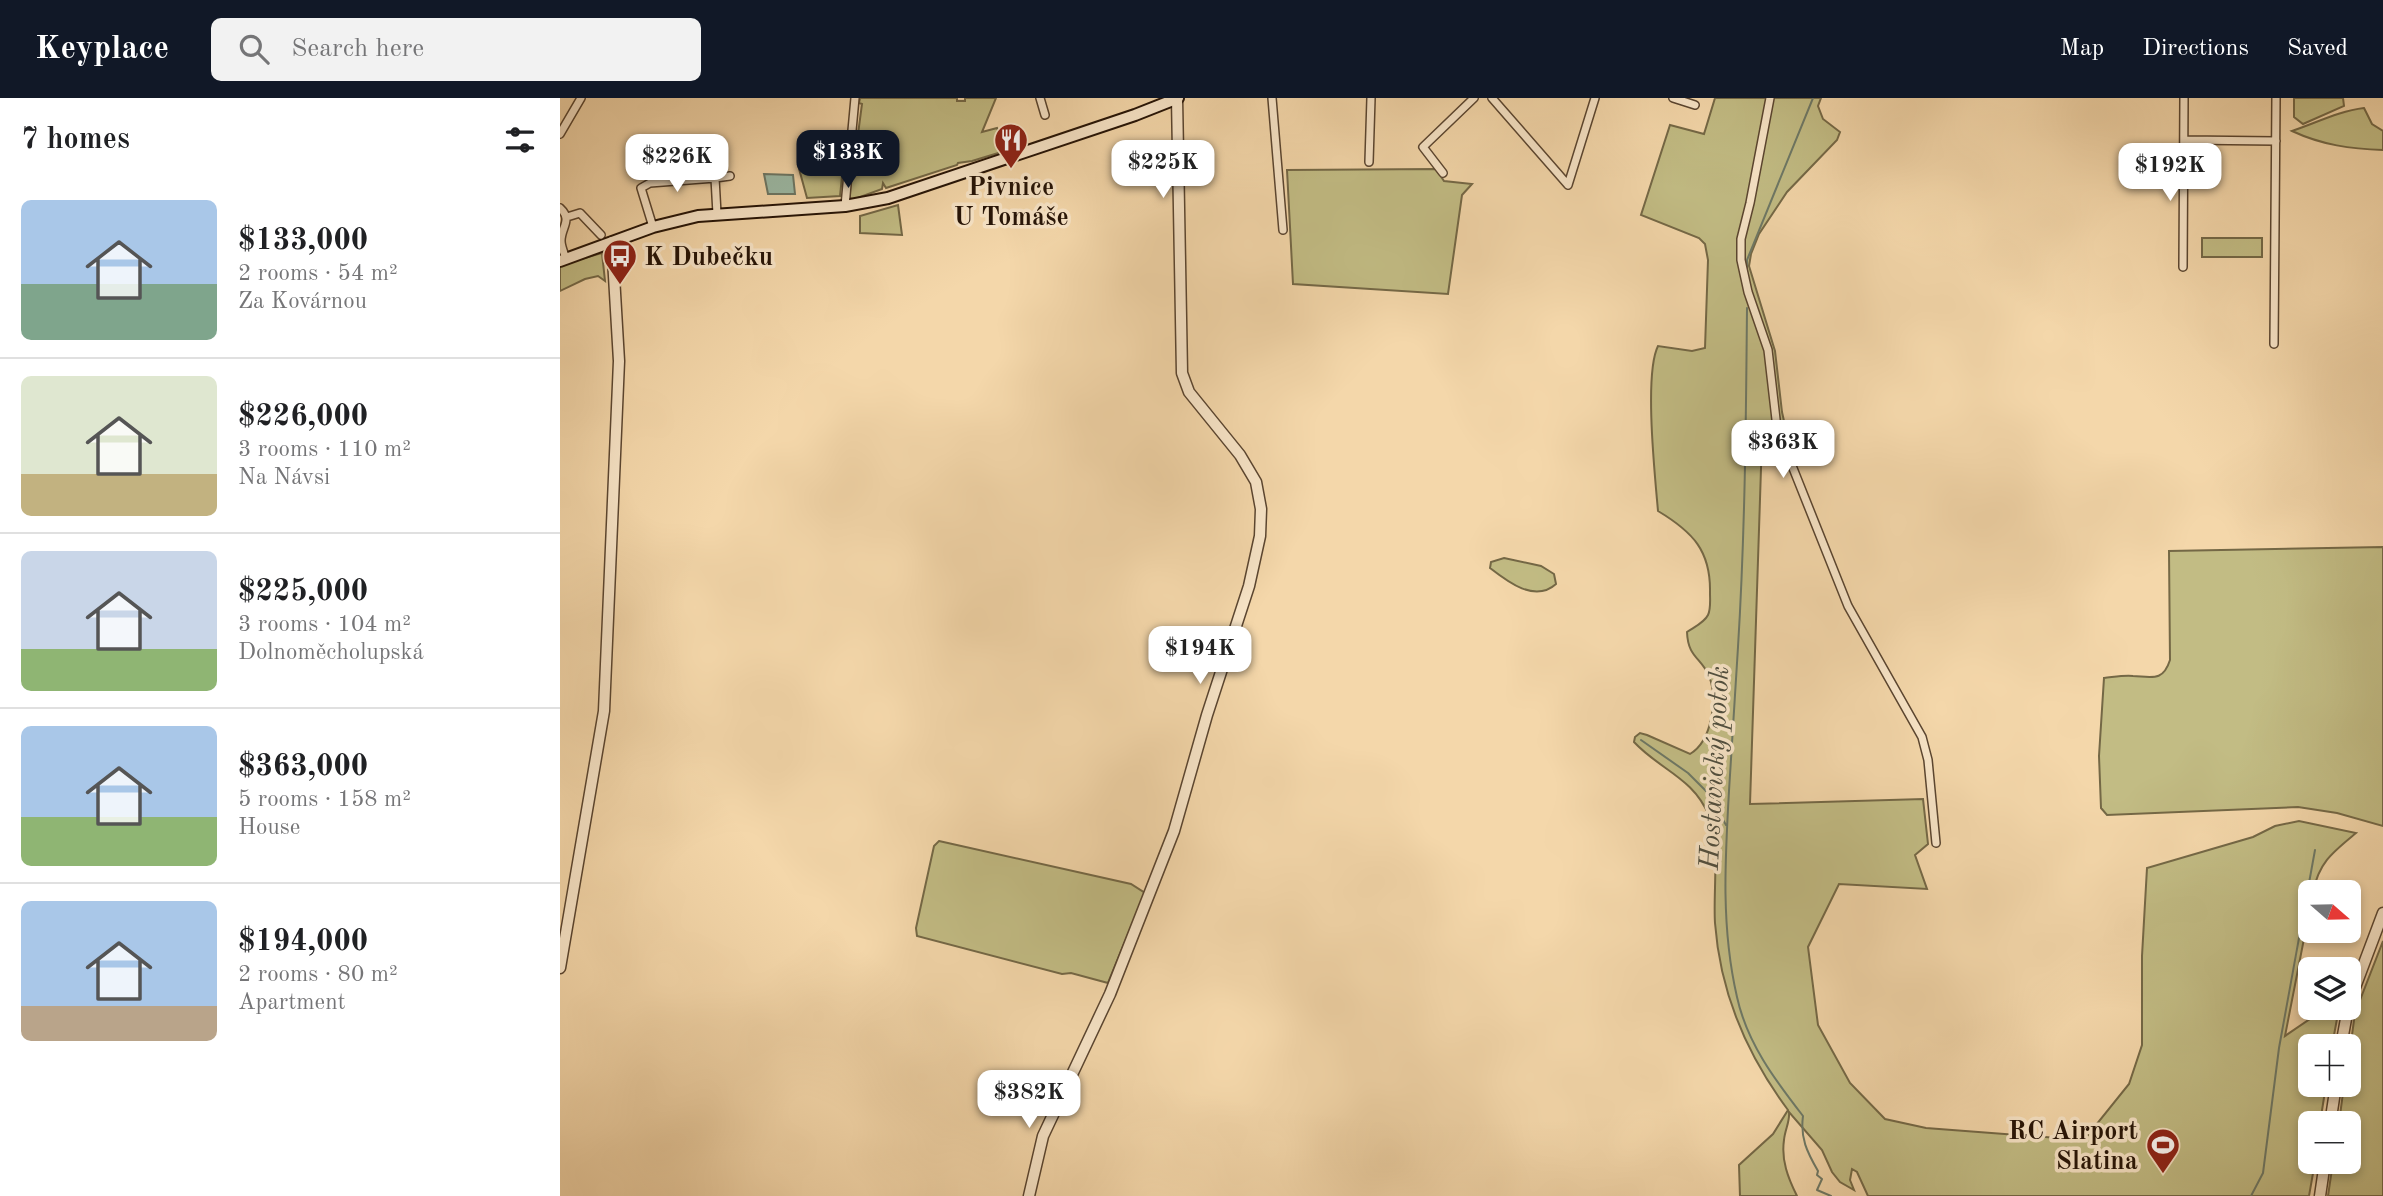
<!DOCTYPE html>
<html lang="en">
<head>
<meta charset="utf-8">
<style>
  :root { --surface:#fff; --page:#f2f2f2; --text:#202124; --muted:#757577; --line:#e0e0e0; --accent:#111827 }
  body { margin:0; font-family:"Old Standard TT",serif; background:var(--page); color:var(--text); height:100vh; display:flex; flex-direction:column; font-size:26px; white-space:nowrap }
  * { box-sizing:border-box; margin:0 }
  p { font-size:23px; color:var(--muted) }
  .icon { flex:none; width:38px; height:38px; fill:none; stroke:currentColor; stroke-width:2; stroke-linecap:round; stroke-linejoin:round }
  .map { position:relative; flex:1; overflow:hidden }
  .sheet { display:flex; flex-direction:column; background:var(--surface); width:560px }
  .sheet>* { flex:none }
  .needle { width:46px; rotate:110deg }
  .fabs { position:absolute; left:1738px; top:782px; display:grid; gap:14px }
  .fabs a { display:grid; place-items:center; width:63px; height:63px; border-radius:10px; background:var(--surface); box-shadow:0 4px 10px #0003; font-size:35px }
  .price { position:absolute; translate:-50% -60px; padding:0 16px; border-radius:14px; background:#fff; color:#222; font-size:23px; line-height:46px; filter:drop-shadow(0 2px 4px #0008) }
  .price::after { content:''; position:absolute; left:50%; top:42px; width:21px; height:16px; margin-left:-10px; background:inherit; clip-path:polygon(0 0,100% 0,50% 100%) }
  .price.selected { background:var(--accent); color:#fff }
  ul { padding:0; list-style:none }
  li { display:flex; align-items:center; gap:21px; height:175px; padding:0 21px }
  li+li { border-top:2px solid var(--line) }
  li span { display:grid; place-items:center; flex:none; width:196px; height:140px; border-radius:10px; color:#555 }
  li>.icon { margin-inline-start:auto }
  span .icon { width:84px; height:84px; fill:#fffc; stroke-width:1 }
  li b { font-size:30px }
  h2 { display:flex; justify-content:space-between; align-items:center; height:84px; padding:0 21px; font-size:30px }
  header { display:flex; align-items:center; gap:42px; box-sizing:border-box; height:98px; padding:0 35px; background:var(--accent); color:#fff }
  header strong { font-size:33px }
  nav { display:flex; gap:38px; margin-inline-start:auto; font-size:24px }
  .search { width:490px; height:63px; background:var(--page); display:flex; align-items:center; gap:18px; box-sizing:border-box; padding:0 24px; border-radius:10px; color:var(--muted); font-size:26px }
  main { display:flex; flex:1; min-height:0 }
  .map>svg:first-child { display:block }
  .green { fill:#c2bc84; stroke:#746846; stroke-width:2 }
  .water { fill:#9cbaa6; stroke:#6d7866; stroke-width:2 }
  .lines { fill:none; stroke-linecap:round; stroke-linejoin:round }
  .stream { stroke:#6d7866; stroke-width:2 }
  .minor-casing { stroke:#5a4530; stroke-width:10 }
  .tertiary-casing { stroke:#5a4530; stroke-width:13 }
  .secondary-casing { stroke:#261407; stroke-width:14 }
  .minor { stroke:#f8e5c8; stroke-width:7 }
  .tertiary { stroke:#f8e5c8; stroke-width:10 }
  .secondary { stroke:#f8e5c8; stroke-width:10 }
  .labels { text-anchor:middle; stroke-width:7; stroke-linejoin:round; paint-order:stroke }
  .poi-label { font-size:26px; font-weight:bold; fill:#261407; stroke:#f8e5c8 }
  .water-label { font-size:28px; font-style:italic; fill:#4f4e3f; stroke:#f8e5c8 }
</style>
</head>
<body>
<header>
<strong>Keyplace</strong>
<div class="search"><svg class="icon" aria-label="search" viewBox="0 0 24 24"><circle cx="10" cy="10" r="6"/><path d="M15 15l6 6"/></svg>Search here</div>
<nav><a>Map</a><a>Directions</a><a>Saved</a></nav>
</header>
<main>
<section class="sheet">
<h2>7 homes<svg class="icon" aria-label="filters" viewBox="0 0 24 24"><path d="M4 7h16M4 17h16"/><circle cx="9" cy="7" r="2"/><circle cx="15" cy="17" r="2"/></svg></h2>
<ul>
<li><span style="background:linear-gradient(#a9c7e8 60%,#7fa58c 0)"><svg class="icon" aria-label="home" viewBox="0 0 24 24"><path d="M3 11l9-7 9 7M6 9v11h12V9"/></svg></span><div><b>$133,000</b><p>2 rooms · 54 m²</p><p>Za Kovárnou</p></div></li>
<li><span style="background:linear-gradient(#dfe7d0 70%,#c2b280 0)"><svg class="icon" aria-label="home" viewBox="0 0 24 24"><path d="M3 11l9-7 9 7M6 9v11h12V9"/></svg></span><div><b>$226,000</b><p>3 rooms · 110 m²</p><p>Na Návsi</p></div></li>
<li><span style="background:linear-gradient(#c9d6e8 70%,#8fb573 0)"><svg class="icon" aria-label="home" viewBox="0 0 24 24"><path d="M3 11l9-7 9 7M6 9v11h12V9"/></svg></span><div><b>$225,000</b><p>3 rooms · 104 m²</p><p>Dolnoměcholupská</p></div></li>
<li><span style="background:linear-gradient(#a9c7e8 65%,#8fb573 0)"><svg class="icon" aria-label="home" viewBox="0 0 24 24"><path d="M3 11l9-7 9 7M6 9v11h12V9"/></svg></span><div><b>$363,000</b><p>5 rooms · 158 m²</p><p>House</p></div></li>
<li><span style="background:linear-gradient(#a9c7e8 75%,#b9a48a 0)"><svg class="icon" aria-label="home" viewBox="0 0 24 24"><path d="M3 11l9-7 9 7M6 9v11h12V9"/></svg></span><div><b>$194,000</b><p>2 rooms · 80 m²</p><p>Apartment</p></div></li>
</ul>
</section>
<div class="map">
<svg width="1823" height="1098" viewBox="0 0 1823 1098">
  <rect width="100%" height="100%" fill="#f4d7aa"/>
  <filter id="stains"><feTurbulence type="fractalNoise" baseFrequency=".00286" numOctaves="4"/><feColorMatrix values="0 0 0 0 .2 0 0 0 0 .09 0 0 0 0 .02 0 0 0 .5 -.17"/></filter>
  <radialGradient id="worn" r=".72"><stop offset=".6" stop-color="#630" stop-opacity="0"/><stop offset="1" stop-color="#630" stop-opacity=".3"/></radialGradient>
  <!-- green -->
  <path class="green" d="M300 0H397V3H405V0H436L422 34 437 30 445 53 412 63 398 65 397 67 326 90 323 85 322 91 292 102 289 98 292 62 295 59 302 6 299 5Z
    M1155 0H1261L1258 8 1263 21 1280 34 1277 42 1227 94 1199 136 1191 156 1189 168 1215 253 1222 314 1228 341 1207 349 1202 340 1190 706 1363 701 1368 746 1355 757 1367 791 1279 786 1248 849 1258 927 1290 985 1325 1021 1366 1030 1524 1042 1569 986 1582 947V858L1587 770 1693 739 1715 728 1739 723 1796 735C1773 754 1759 764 1753 794H1750V810L1725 938 1766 910H1779L1772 948H1750V987H1766L1760 1025 1750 1026V1064H1755L1749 1098H1308L1297 1074 1292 1071 1290 1082 1294 1092 1280 1084 1272 1074 1262 1052 1229 1014C1230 1024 1225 1031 1224 1042 1221 1062 1228 1080 1237 1098H1180L1179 1067 1213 1036 1228 1012C1187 957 1160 893 1155 825 1153 795 1160 744 1149 718 1134 680 1100 672 1074 644L1075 639 1080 635 1087 637 1130 656C1152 643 1158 601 1149 578 1141 559 1128 560 1127 534 1134 529 1144 525 1148 517 1151 511 1150 502 1150 495 1151 453 1133 434 1098 413 1095 378 1084 276 1098 248L1132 253 1145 250 1148 162 1145 146 1139 140 1081 117 1110 27 1144 36Z
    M1734 0H1783L1784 8 1743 26 1734 19Z
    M1804 10 1812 26 1823 33V52C1791 51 1762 47 1732 33 1756 25 1779 13 1804 10Z
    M284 59 280 98 247 100 238 67Z
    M876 71 884 83 912 86 902 97 888 196 733 186 727 72Z
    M338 107 342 137 300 135V118Z
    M1642 140H1702V159H1642Z
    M42 155 45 183 38 178 25 181 0 193V167Z
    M1823 449V728L1777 715 1738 709 1547 717 1541 710 1539 658 1544 580C1554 579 1564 577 1573 578 1592 579 1603 584 1610 562L1609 453Z
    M944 460 981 468 994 476 996 486C975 505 948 484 930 470L931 464Z
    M379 743 571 786 585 795 548 885 511 875 502 876 357 838 356 830 374 748Z
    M1823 843V1098H1768L1773 1064H1788V1026L1779 1025 1784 987H1788L1789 959 1795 915Z"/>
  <!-- water -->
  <path class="water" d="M204 76 233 77 235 96H208Z"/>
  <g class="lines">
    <!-- stream -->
    <path class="stream" d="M1187 170V162L1253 0
      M1187 210C1186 323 1185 436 1178 549 1175 597 1172 645 1169 693 1165 762 1161 830 1177 899 1187 945 1215 982 1243 1018 1240 1040 1247 1054 1258 1073L1257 1077 1262 1081 1257 1092 1271 1098
      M1081 642 1128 675 1147 694 1166 727
      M1691 1098 1703 1075 1719 950 1755 752"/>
    <!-- minor casing -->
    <g class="minor-casing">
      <path id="minor" d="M480 0 485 17
        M712 0 723 132
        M932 0 1008 87
        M1113 0 1135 7
        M1210 0 1190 105 1181 141V162L1188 194 1208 252 1217 330 1288 508 1362 639 1368 662 1376 745
        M0 36 21 0
        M1624 42 1716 43
        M809 64 811 0
        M883 75 863 49 914 0
        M155 80 170 78
        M1008 87 1035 0
        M285 108 295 0
        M0 110C13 122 1 129 1 143 1 148 4 155 6 161
        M7 119 20 115 41 137
        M93 129 81 90 90 85 155 80 157 116
        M1623 169 1624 0
        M1714 246 1716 0"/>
    </g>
    <!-- tertiary casing -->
    <g class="tertiary-casing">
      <path id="tertiary" d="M0 870 44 613 59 263 52 144
        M1788 908 1823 815
        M1781 948 1788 910
        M1770 1026 1776 987
        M469 1098 483 1038 550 896 614 733 647 617 689 488 700 438 701 411 696 384 680 357 629 294 622 275 617 0
        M1760 1098 1765 1064"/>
    </g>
    <!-- secondary casing -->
    <g class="secondary-casing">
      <path id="secondary" d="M0 163 93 129 138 118 285 108 328 100 575 17 618 0"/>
    </g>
    <!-- minor -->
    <use href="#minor" class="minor"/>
    <!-- tertiary -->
    <use href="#tertiary" class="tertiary"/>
    <!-- secondary -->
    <use href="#secondary" class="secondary"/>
  </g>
  <!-- icons -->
  <defs>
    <g id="restaurant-pin" transform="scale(1.75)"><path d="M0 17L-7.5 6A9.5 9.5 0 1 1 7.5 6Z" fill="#8f2418" stroke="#f8e5c8"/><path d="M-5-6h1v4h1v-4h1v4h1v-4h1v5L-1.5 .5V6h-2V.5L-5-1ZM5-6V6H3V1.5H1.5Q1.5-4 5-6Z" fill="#fff"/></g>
    <g id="bus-pin" transform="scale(1.75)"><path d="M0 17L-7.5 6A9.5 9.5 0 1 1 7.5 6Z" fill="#8f2418" stroke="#f8e5c8"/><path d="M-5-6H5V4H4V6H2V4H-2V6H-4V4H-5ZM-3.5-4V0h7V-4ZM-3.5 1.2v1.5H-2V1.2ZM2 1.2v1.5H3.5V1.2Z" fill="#fff"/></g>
    <g id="stadium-pin" transform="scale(1.75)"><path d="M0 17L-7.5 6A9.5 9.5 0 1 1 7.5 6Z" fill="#8f2418" stroke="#f8e5c8"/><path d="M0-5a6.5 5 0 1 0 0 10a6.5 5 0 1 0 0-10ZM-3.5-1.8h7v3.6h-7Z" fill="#fff"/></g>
  </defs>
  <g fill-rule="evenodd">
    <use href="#restaurant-pin" x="451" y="42"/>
    <use href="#bus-pin" x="60" y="158"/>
    <use href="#stadium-pin" x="1603" y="1047"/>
  </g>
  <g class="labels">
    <!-- poi labels -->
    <g class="poi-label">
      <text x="451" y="97">Pivnice<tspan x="451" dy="30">U Tomáše</tspan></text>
      <text x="84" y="167" text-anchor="start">K Dubečku</text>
      <text x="1578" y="1041" text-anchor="end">RC Airport<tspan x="1578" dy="30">Slatina</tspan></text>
    </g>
    <!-- water labels -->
    <g class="water-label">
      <text transform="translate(1153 670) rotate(-87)" y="10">Hostavický potok</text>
    </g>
  </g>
  <rect width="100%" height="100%" filter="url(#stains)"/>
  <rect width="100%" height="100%" fill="url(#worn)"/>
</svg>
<div class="fabs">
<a><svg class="needle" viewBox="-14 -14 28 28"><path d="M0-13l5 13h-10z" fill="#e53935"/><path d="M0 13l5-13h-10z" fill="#757577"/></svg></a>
<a><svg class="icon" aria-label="layers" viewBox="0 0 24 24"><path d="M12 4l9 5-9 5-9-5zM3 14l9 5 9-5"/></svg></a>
<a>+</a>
<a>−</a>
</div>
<b class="price selected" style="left:288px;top:92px">$133K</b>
<b class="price" style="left:117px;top:96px">$226K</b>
<b class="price" style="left:603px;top:102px">$225K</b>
<b class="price" style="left:1610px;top:105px">$192K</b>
<b class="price" style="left:1223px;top:382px">$363K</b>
<b class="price" style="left:640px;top:588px">$194K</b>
<b class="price" style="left:469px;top:1032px">$382K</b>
</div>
</main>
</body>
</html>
